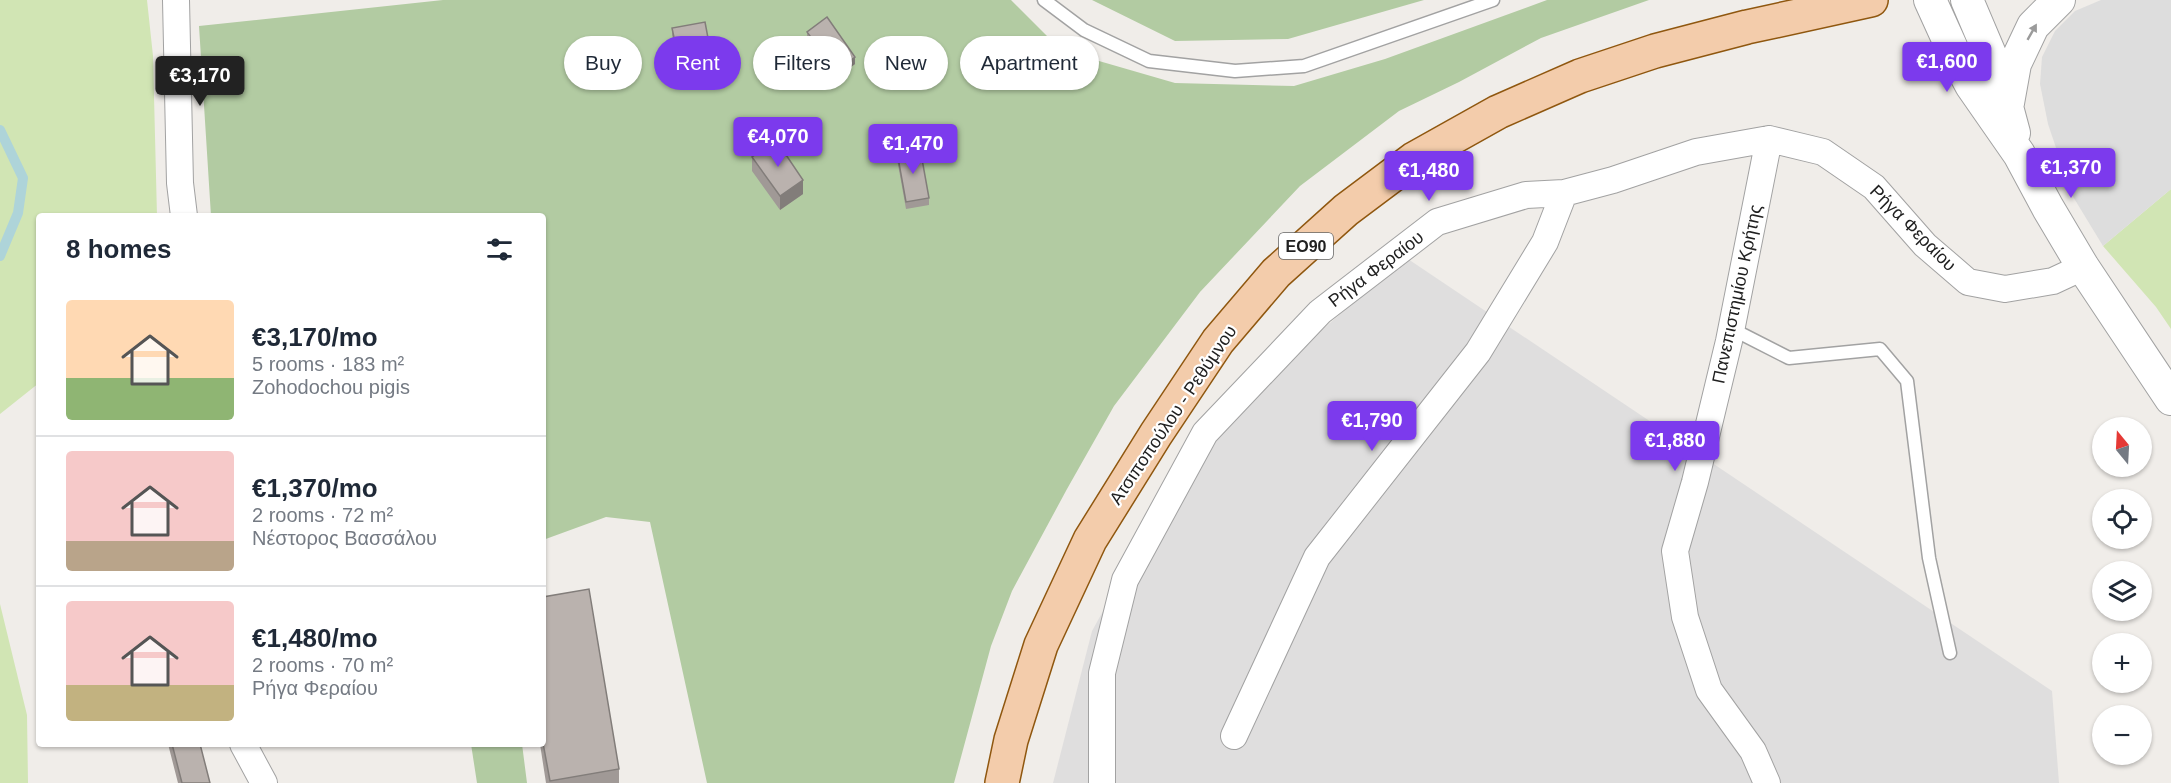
<!DOCTYPE html>
<html lang="en">
<head>
<meta charset="utf-8">
<style>
  :root { --surface:#fff; --page:#f2f2f3; --text:#1f2937; --muted:#747a83; --line:#e0e1e3; --accent:#7c3aed }
  body { margin:0; font-family:Helvetica,sans-serif; background:var(--page); color:var(--text); height:100vh; display:flex; flex-direction:column; font-size:22px; white-space:nowrap }
  * { box-sizing:border-box; margin:0 }
  p { font-size:20px; color:var(--muted) }
  .icon { flex:none; width:33px; height:33px; fill:none; stroke:currentColor; stroke-width:2; stroke-linecap:round; stroke-linejoin:round }
  .map { position:relative; flex:1; overflow:hidden }
  .panel { position:absolute; left:36px; top:213px; width:510px; height:534px; display:flex; flex-direction:column; background:var(--surface); border-radius:6px; box-shadow:0 2px 4px #0004 }
  .panel>* { flex:none }
  .guide { position:absolute; left:564px; top:36px; width:570px; height:54px; display:flex; gap:12px }
  .needle { width:39px; rotate:342deg }
  .fabs { position:absolute; left:2092px; top:417px; display:grid; gap:12px }
  .fabs a { display:grid; place-items:center; width:60px; height:60px; border-radius:50%; background:var(--surface); box-shadow:0 2px 4px #0004; font-size:30px }
  .price { position:absolute; translate:-50% -51px; padding:0 14px; border-radius:6px; background:var(--accent); color:#fff; font-size:20px; line-height:39px; filter:drop-shadow(0 2px 3px #0008) }
  .price::after { content:''; position:absolute; left:50%; top:36px; width:18px; height:14px; margin-left:-9px; background:inherit; clip-path:polygon(0 0,100% 0,50% 100%) }
  .price.current { background:#222; color:#fff }
  ul { padding:0; list-style:none }
  li { display:flex; align-items:center; gap:18px; height:150px; padding:0 30px }
  li+li { border-top:2px solid var(--line) }
  li span { display:grid; place-items:center; flex:none; width:168px; height:120px; border-radius:6px; color:#555 }
  li>.icon { margin-inline-start:auto }
  span .icon { width:72px; height:72px; fill:#fffc; stroke-width:1 }
  li b { font-size:26px }
  h2 { display:flex; justify-content:space-between; align-items:center; height:72px; padding:0 30px; font-size:26px }
  .tag { padding:0 21px; border-radius:27px; background:var(--surface); box-shadow:0 2px 4px #0004; font-size:21px; line-height:54px }
  .tag.current { background:var(--accent); color:#fff }
  .map>svg:first-child { display:block }
  .residential { fill:#dfdede }
  .grass { fill:#d1e5b4 }
  .forest { fill:#b2cba2 }
  .parking { fill:#ddd }
  .lines { fill:none; stroke-linecap:round; stroke-linejoin:round }
  .stream { stroke:#aed4d9; stroke-width:10 }
  .service-casing { stroke:#a2a2a2; stroke-width:15 }
  .minor-casing { stroke:#a2a2a2; stroke-width:28 }
  .tertiary-casing { stroke:#a2a2a2; stroke-width:34 }
  .primary-casing { stroke:#8f570f; stroke-width:36 }
  .service { stroke:#fff; stroke-width:12 }
  .minor { stroke:#fff; stroke-width:26 }
  .tertiary { stroke:#fff; stroke-width:32 }
  .primary { stroke:#f3ccab; stroke-width:33 }
  .wall { fill:#a09996 }
  .shaded-wall { fill:#827d7a }
  .building { fill:#bab2ae; stroke:#827d7a; stroke-width:1.5 }
  .oneway { fill:#9b9b9b }
  .labels { text-anchor:middle; stroke-width:4.5; stroke-linejoin:round; paint-order:stroke }
  .shield { fill:#fff; stroke:#646464; stroke-width:1.5 }
  .shield-label { font-size:16px; font-weight:bold; fill:#212121 }
  .street-label { font-size:18px; fill:#212121; stroke:#fff }
</style>
</head>
<body>
<div class="map">
<svg width="2171" height="783" viewBox="0 0 2171 783">
  <rect width="100%" height="100%" fill="#f0ede9"/>
  <!-- residential -->
  <path class="residential" d="M1405 257 2052 691 2059 783H1053L1092 631 1198 439Z"/>
  <!-- grass -->
  <path class="grass" d="M0 0H147L153 56 157 216H39V383L0 414Z
    M2171 189V329L2156 307 2103 246Z
    M0 604 27 715 28 783H0Z"/>
  <!-- forest -->
  <path class="forest" d="M443 0H1011L1061 50 1175 83 1294 86 1385 59 1547 0H1649L1541 38 1459 82 1399 111 1300 186 1200 292 1114 406 1067 489 1012 591 991 646 954 783H707L650 522 606 517 543 540V216H211L199 26Z
    M1092 0H1424L1288 39 1175 41Z
    M471 744H522L527 783H477Z"/>
  <!-- parking -->
  <path class="parking" d="M2101 0H2171V189L2103 246 2072 195 2048 124 2040 84 2042 57 2055 31 2075 11Z"/>
  <g class="lines">
    <!-- stream -->
    <path class="stream" d="M0 130 23 178 18 213 0 256"/>
    <!-- service casing -->
    <g class="service-casing">
      <path id="service" d="M1044 0 1084 30 1149 61 1235 71 1304 66 1493 0
        M1732 329 1789 358 1880 349 1907 381 1929 558 1950 653"/>
    </g>
    <!-- minor casing -->
    <g class="minor-casing">
      <path id="minor" d="M176 0 180 183 184 216
        M1234 736 1317 557 1478 352 1545 242 1564 193
        M243 744 264 783
        M1102 783V673L1125 580 1205 433 1320 312 1437 222 1526 195 1564 193 1613 180 1696 152 1769 139 1823 152 1874 187 1925 245 1968 282 2005 289 2053 281 2083 267
        M1767 783 1753 751 1709 690 1685 617 1675 551 1695 482 1729 341 1769 139"/>
    </g>
    <!-- tertiary casing -->
    <g class="tertiary-casing">
      <path id="tertiary" d="M1930 0 1955 55 1971 85 2019 154 2048 208 2083 267 2171 399
        M1967 0 1998 73 2014 133
        M2008 103 2015 64 2033 26 2059 0"/>
    </g>
    <!-- primary casing -->
    <g class="primary-casing">
      <path id="primary" d="M1002 783 1011 740 1041 645 1090 540 1156 434 1218 341 1276 273 1346 210 1414 159 1498 112 1580 76 1655 51 1747 27 1871 0"/>
    </g>
    <!-- service -->
    <use href="#service" class="service"/>
    <!-- minor -->
    <use href="#minor" class="minor"/>
    <!-- tertiary -->
    <use href="#tertiary" class="tertiary"/>
    <!-- primary -->
    <use href="#primary" class="primary"/>
  </g>
  <!-- wall -->
  <path class="wall" d="M672 28 711 54V62L679 68 672 35Z
    M807 32 855 64 836 78 807 39Z
    M897 152 929 198V205L906 209 897 159Z
    M752 157 803 194 780 210 752 171Z
    M168 744H200L210 783H178Z
    M540 744H543L619 769V783H546Z"/>
  <!-- shaded-wall -->
  <path class="shaded-wall" d="M855 57V64L836 78V71Z
    M803 180V194L780 210V196Z"/>
  <!-- building -->
  <path class="building" d="M827 17 855 57 836 71 807 32Z
    M705 22 711 54 679 61 672 28Z
    M776 140 803 180 780 196 752 157Z
    M920 148 929 198 906 202 897 152Z
    M589 589 619 769 550 781 543 743V597Z
    M172 744H200L210 783H182Z"/>
  <!-- one-way arrows -->
  <defs><path id="oneway-solid" d="M-6-.8H1V-3.2L6.5 0L1 3.2V.8H-6Z" transform="scale(1.5)"/></defs>
  <use class="oneway" href="#oneway-solid" transform="translate(2032 32) rotate(-60)"/>
  <g class="labels">
    <!-- shield labels -->
    <rect class="shield" x="1279" y="233" width="54" height="26" rx="4.5"/>
    <g class="shield-label">
      <text x="1306" y="252">ΕΟ90</text>
    </g>
    <!-- street labels -->
    <g class="street-label">
      <text transform="translate(1913 228) rotate(45)" y="6">Ρήγα Φεραίου</text>
      <text transform="translate(1376 269) rotate(-37)" y="6">Ρήγα Φεραίου</text>
      <text transform="translate(1737 294) rotate(-78)" y="6">Πανεπιστημίου Κρήτης</text>
      <text transform="translate(1173 415) rotate(-56)" y="6">Ατσιποπούλου - Ρεθύμνου</text>
    </g>
  </g>
</svg>
<div class="fabs">
<a><svg class="needle" viewBox="-14 -14 28 28"><path d="M0-13l5 13h-10z" fill="#e53935"/><path d="M0 13l5-13h-10z" fill="#747a83"/></svg></a>
<a><svg class="icon" aria-label="locate" viewBox="0 0 24 24"><circle cx="12" cy="12" r="6"/><path d="M12 2v4M12 18v4M2 12h4M18 12h4"/></svg></a>
<a><svg class="icon" aria-label="layers" viewBox="0 0 24 24"><path d="M12 4l9 5-9 5-9-5zM3 14l9 5 9-5"/></svg></a>
<a>+</a>
<a>−</a>
</div>
<b class="price" style="left:1947px;top:93px">€1,600</b>
<b class="price current" style="left:200px;top:107px">€3,170</b>
<b class="price" style="left:778px;top:168px">€4,070</b>
<b class="price" style="left:913px;top:175px">€1,470</b>
<b class="price" style="left:2071px;top:199px">€1,370</b>
<b class="price" style="left:1429px;top:202px">€1,480</b>
<b class="price" style="left:1372px;top:452px">€1,790</b>
<b class="price" style="left:1675px;top:472px">€1,880</b>
<div class="guide">
<a class="tag">Buy</a>
<a class="tag current">Rent</a>
<a class="tag">Filters</a>
<a class="tag">New</a>
<a class="tag">Apartment</a>
</div>
<section class="panel">
<h2>8 homes<svg class="icon" aria-label="filters" viewBox="0 0 24 24"><path d="M4 7h16M4 17h16"/><circle cx="9" cy="7" r="2"/><circle cx="15" cy="17" r="2"/></svg></h2>
<ul>
<li><span style="background:linear-gradient(#ffd9b3 65%,#8fb573 0)"><svg class="icon" aria-label="home" viewBox="0 0 24 24"><path d="M3 11l9-7 9 7M6 9v11h12V9"/></svg></span><div><b>€3,170/mo</b><p>5 rooms · 183 m²</p><p>Zohodochou pigis</p></div></li>
<li><span style="background:linear-gradient(#f6c9c9 75%,#b9a48a 0)"><svg class="icon" aria-label="home" viewBox="0 0 24 24"><path d="M3 11l9-7 9 7M6 9v11h12V9"/></svg></span><div><b>€1,370/mo</b><p>2 rooms · 72 m²</p><p>Νέστορος Βασσάλου</p></div></li>
<li><span style="background:linear-gradient(#f6c9c9 70%,#c2b280 0)"><svg class="icon" aria-label="home" viewBox="0 0 24 24"><path d="M3 11l9-7 9 7M6 9v11h12V9"/></svg></span><div><b>€1,480/mo</b><p>2 rooms · 70 m²</p><p>Ρήγα Φεραίου</p></div></li>
</ul>
</section>
</div>
</body>
</html>
